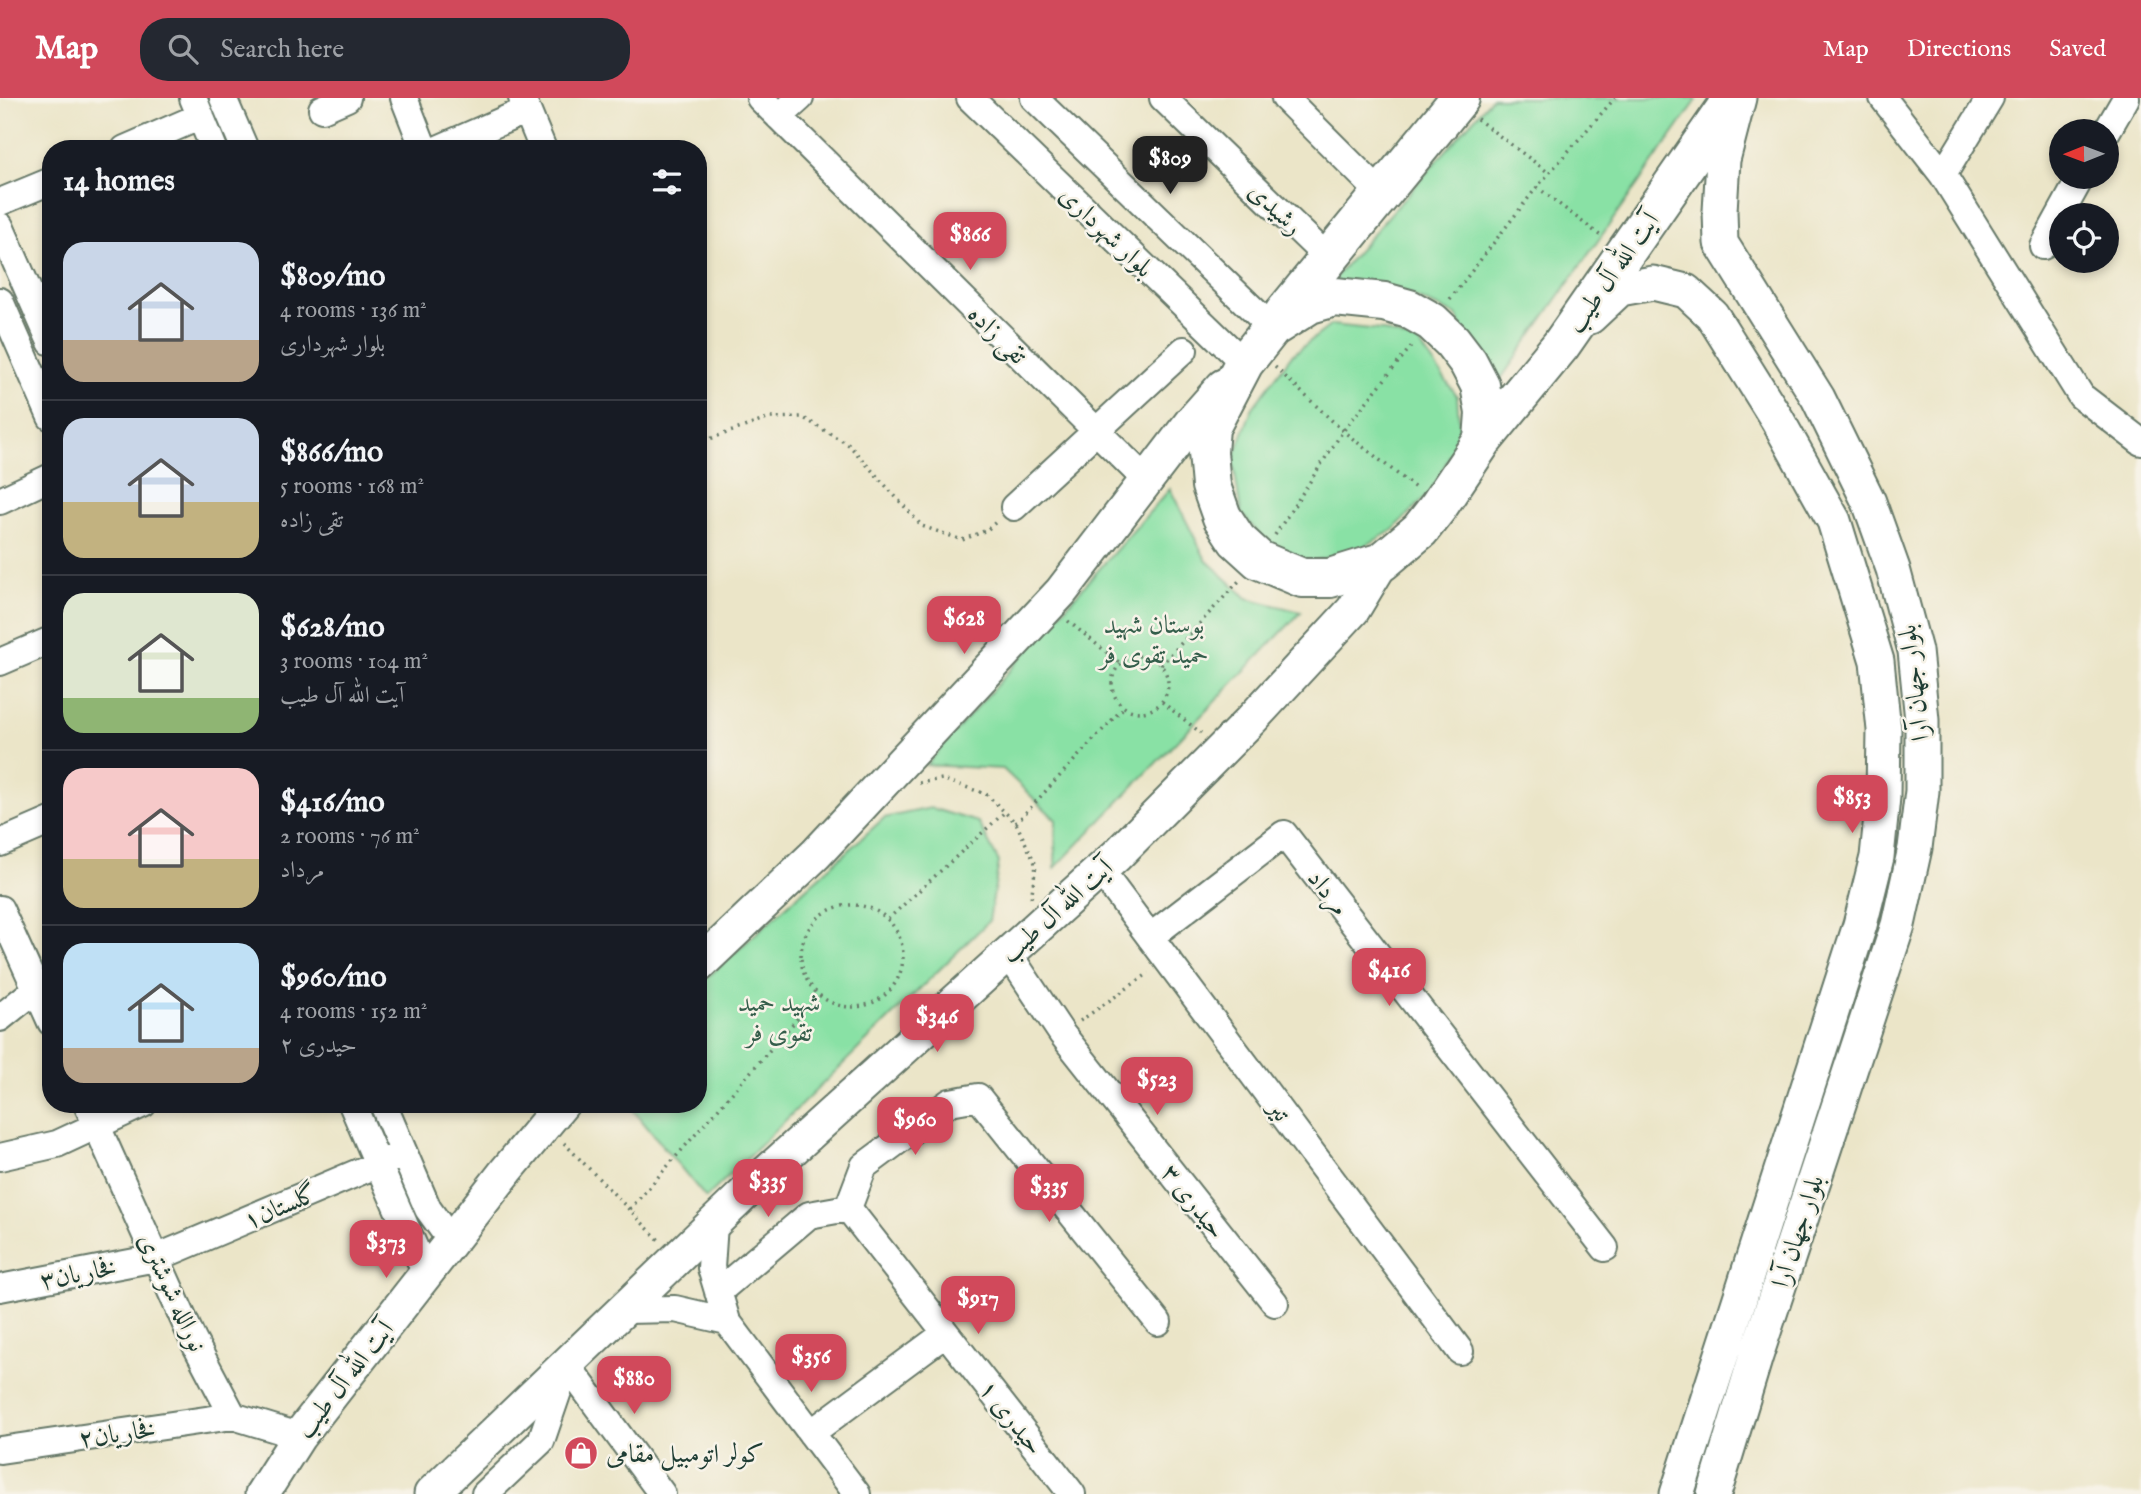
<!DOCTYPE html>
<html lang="en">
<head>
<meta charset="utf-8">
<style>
  :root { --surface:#171b24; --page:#242831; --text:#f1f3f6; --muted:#9ea1a6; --line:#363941; --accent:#d1495b }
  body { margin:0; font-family:"IM FELL English",Amiri,serif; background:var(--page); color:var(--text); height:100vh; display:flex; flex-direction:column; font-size:26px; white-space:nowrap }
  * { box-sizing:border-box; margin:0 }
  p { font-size:23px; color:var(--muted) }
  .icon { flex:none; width:38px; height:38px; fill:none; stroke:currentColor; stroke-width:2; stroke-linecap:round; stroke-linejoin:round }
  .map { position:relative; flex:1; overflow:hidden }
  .sheet { position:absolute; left:42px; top:42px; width:665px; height:973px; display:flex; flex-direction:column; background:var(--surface); border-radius:28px; box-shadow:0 4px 10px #0003 }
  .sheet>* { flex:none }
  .needle { width:46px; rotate:269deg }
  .buttons { position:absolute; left:2049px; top:21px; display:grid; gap:14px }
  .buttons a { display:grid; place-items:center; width:70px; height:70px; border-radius:50%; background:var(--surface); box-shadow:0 4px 10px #0003; font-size:35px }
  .price { position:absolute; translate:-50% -60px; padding:0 16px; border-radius:14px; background:var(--accent); color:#fff; font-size:23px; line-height:46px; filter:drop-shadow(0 2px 4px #0008) }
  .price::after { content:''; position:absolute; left:50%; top:42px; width:21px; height:16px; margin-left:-10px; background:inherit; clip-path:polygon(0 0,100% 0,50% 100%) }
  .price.selected { background:#222; color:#fff }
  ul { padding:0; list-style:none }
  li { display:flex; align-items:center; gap:21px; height:175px; padding:0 21px }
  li+li { border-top:2px solid var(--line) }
  li span { display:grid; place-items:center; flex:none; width:196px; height:140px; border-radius:21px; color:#555 }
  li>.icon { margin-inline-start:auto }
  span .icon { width:84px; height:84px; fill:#fffc; stroke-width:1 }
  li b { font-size:30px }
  h2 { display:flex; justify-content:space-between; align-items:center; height:84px; padding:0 21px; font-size:30px }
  header { display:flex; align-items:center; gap:42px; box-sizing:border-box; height:98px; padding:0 35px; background:var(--accent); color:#fff }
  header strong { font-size:33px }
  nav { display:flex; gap:38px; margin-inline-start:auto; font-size:24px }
  .search { width:490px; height:63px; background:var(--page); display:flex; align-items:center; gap:18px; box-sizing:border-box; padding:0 24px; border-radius:28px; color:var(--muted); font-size:26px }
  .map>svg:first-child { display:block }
  .green { fill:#89e1a5; stroke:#548f6c; stroke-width:2 }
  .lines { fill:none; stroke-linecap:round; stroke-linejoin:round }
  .minor-casing { stroke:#667868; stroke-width:30 }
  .major-casing { stroke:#667868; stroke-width:37 }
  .highway-casing { stroke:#667868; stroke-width:42 }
  .path { stroke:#667868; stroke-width:3.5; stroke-dasharray:2 5; stroke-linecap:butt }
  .minor { stroke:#fff; stroke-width:26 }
  .major { stroke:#fff; stroke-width:33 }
  .highway { stroke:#fff; stroke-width:38 }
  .labels { text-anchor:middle; stroke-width:5; stroke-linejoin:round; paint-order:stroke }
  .street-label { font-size:26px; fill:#1f3d34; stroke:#f7f3e8 }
  .park-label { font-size:26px; fill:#345e4b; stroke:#f7f3e8 }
  .poi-label { font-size:26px; fill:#1f3d34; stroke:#f7f3e8; text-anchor:start }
</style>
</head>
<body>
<header>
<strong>Map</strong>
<div class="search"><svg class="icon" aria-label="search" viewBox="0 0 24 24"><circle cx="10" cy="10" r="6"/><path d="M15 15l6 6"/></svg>Search here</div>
<nav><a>Map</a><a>Directions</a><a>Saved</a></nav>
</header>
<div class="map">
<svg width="2141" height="1396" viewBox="0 0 2141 1396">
  <rect width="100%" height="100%" fill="#f7f3e8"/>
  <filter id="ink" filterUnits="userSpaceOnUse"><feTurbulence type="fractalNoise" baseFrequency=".0143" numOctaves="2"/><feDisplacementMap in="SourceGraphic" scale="14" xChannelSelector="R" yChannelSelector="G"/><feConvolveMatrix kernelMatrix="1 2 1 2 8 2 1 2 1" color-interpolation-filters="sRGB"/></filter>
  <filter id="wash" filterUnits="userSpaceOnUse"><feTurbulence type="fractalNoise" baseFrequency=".00686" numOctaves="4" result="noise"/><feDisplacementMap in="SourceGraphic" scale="28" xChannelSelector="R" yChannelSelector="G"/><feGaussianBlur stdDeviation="1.57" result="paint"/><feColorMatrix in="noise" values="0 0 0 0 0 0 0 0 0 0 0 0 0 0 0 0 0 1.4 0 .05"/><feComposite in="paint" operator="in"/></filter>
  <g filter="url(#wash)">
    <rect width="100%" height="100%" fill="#ebe5c8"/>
    <!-- green -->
    <path class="green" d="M1492 0H1694L1697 2 1493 292 1456 217 1398 192 1329 186Z
      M1331 227 1381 232 1419 245 1457 298 1460 337 1433 391 1393 432 1352 455 1311 463 1271 450 1241 415 1233 362 1252 311 1291 258Z
      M1170 391 1206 462 1247 500 1301 514 1055 770 1056 722 1003 671 926 667Z
      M931 710 978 724 999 764 989 823 706 1100 628 1006H698V888L884 720Z"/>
  </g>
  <g filter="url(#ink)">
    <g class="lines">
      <!-- minor casing -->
      <g class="minor-casing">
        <path id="minor" d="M193 0 214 51
          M223 0 245 51
          M404 0 424 51
          M522 0 543 51
          M760 0 1146 382
          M970 0 1244 265
          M1034 0 1272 230
          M1163 0 1330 162
          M1285 0 1381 96
          M1883 0 1943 77 2081 298 2141 344
          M322 11 347 0
          M779 19 800 0
          M2107 33 2126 0
          M125 51 201 18
          M438 51 527 12
          M1943 77 1990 0
          M0 104 51 83
          M0 128 51 244
          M2043 148 2081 79
          M0 203 51 319
          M0 403 51 379
          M1014 409 1184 252
          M0 564 51 542
          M0 745 51 723
          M1100 772 1460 1253
          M0 811 51 924
          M1150 839 1284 736 1605 1150
          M1008 855 1062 936 1275 1205
          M0 920 36 891 50 885
          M87 1006 193 1242 233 1318 299 1338
          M352 1006 426 1176
          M383 1006 428 1111 451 1143
          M0 1059 57 1046 143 1006
          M848 1110 864 1068 950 1004 978 999 1158 1224
          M848 1110 1072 1396
          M0 1190 156 1160 404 1055
          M718 1194 809 1117 848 1110
          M625 1212 675 1211 727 1223 711 1170 714 1126
          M727 1223 857 1396
          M567 1267 662 1396
          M811 1335 946 1235
          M0 1352 233 1318
          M485 1396 541 1343 567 1267"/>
      </g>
      <!-- major casing -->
      <g class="major-casing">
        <path id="major" d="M1590 219 1620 191 1653 185 1686 193 1712 217 1777 321 1834 423 1877 563 1884 632 1883 699 1877 759 1860 827 1677 1396
          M698 868 816 756 1061 494 1192 323 1223 288
          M262 1396 299 1338 507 1072 562 1006
          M431 1396 764 1077 1117 757 1252 621 1353 512 1382 464
          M1714 1396 1756 1258 1898 827 1915 750 1922 693V622L1915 553 1893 471 1869 404 1818 300 1721 145 1720 113 1723 62 1739 0"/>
      </g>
      <!-- highway casing -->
      <g class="highway-casing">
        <path id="highway" d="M1335 199 1384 204 1409 211 1432 224 1452 243 1468 264 1480 287 1485 315 1483 342 1438 409 1420 432 1382 464 1330 480H1302L1259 462 1237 442 1222 419 1211 388 1208 354 1210 330 1244 265 1272 230 1310 206Z
          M1284 215 1460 0
          M1483 342 1561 247 1733 0"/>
      </g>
      <!-- path -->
      <path class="path" d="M1477 21 1549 75
        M1537 89 1602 139
        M1450 201 1537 89 1615 0
        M1275 269 1343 333 1418 392
        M698 345 770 320 802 319 849 347 922 428 962 442 987 432 997 423
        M1275 437 1343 333 1414 245
        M1068 523 1121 566
        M1112 586a28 28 0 1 1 56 0a28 28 0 1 1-56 0Z
        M1161 567 1240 482
        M1162 604 1201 635
        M919 685 942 681 986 696 1016 725 1036 767 1031 801
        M1016 725 1124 609
        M801 858a51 51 0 1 1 102 0a51 51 0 1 1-102 0Z
        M888 821 1005 714
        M1080 923 1149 875
        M564 1045 659 1142
        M630 1111 819 896"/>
      <!-- minor -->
      <use href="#minor" class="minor"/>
      <!-- major -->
      <use href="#major" class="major"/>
      <!-- highway -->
      <use href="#highway" class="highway"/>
    </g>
  </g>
  <!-- icons -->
  <defs>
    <g id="shop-disc" transform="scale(1.75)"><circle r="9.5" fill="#d1495b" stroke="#f7f3e8"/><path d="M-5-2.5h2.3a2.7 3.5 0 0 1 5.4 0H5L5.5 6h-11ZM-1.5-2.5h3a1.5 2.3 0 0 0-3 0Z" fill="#fff"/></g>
  </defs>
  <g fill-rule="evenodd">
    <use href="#shop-disc" x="581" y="1355"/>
  </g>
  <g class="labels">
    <!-- street labels -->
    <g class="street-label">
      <text transform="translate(1276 110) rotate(44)" y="9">رشیدی</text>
      <text transform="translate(1107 133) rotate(44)" y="9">بلوار شهرداری</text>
      <text transform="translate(1612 174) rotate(-55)" y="9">آیت الله آل طیب</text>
      <text transform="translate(998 236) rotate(45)" y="9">تقی زاده</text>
      <text transform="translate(1913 585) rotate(-97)" y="9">بلوار جهان آرا</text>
      <text transform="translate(1329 794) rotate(52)" y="9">مرداد</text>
      <text transform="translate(1056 812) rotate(-42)" y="9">آیت الله آل طیب</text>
      <text transform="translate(1280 1012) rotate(53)" y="9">تیر</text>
      <text transform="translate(1194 1103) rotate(52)" y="9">حیدری ۳</text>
      <text transform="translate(280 1108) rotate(-23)" y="9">گلستان۱</text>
      <text transform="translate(1797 1133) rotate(-72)" y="9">بلوار جهان آرا</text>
      <text transform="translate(78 1175) rotate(-11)" y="9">فخاریان۳</text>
      <text transform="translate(173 1194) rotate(65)" y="9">نورالله شوشتری</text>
      <text transform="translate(344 1281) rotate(-52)" y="9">آیت الله آل طیب</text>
      <text transform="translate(1012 1319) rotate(52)" y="9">حیدری ۱</text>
      <text transform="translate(117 1335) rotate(-8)" y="9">فخاریان۲</text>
    </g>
    <!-- park labels -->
    <g class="park-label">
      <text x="1154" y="535">بوستان شهید<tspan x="1154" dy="30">حمید تقوی فر</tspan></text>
      <text x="779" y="913">شهید حمید<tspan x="779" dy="30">تقوی فر</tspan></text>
    </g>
    <!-- poi labels -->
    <g class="poi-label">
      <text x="606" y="1364">کولر اتومبیل مقامی</text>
    </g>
  </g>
</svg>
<div class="buttons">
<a><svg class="needle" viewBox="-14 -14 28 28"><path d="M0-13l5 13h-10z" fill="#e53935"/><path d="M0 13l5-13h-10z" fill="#9ea1a6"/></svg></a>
<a><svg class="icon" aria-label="locate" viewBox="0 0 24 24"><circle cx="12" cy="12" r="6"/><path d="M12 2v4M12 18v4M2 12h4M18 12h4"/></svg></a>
</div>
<b class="price selected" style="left:1170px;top:98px">$809</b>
<b class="price" style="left:970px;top:174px">$866</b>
<b class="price" style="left:964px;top:558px">$628</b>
<b class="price" style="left:1852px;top:737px">$853</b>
<b class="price" style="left:1389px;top:910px">$416</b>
<b class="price" style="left:937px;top:956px">$346</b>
<b class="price" style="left:1157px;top:1019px">$523</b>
<b class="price" style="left:915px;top:1059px">$960</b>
<b class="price" style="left:768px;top:1121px">$335</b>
<b class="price" style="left:1049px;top:1126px">$335</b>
<b class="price" style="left:386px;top:1182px">$373</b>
<b class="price" style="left:978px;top:1238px">$917</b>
<b class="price" style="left:811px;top:1296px">$356</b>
<b class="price" style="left:634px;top:1318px">$880</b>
<section class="sheet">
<h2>14 homes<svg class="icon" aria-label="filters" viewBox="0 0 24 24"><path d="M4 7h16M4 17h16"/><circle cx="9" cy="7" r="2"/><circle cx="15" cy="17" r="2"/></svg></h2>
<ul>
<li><span style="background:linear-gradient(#c9d6e8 70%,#b9a48a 0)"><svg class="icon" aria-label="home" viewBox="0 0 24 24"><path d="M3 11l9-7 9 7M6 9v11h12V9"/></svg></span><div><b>$809/mo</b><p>4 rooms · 136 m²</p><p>بلوار شهرداری</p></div></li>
<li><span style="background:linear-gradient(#c9d6e8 60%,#c2b280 0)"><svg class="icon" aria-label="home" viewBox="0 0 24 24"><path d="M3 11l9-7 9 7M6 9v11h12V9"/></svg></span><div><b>$866/mo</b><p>5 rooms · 168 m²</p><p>تقی زاده</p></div></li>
<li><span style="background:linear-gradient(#dfe7d0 75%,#8fb573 0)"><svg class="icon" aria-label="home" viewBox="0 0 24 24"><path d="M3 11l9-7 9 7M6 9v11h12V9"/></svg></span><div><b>$628/mo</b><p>3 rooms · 104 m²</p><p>آیت الله آل طیب</p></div></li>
<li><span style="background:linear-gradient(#f6c9c9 65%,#c2b280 0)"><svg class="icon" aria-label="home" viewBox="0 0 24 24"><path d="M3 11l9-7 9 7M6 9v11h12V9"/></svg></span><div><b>$416/mo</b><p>2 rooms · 76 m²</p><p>مرداد</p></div></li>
<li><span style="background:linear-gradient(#bfe0f5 75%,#b9a48a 0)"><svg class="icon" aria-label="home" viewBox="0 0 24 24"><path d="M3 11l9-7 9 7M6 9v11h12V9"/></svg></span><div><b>$960/mo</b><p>4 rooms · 152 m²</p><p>حیدری ۲</p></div></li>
</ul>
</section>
</div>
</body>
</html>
